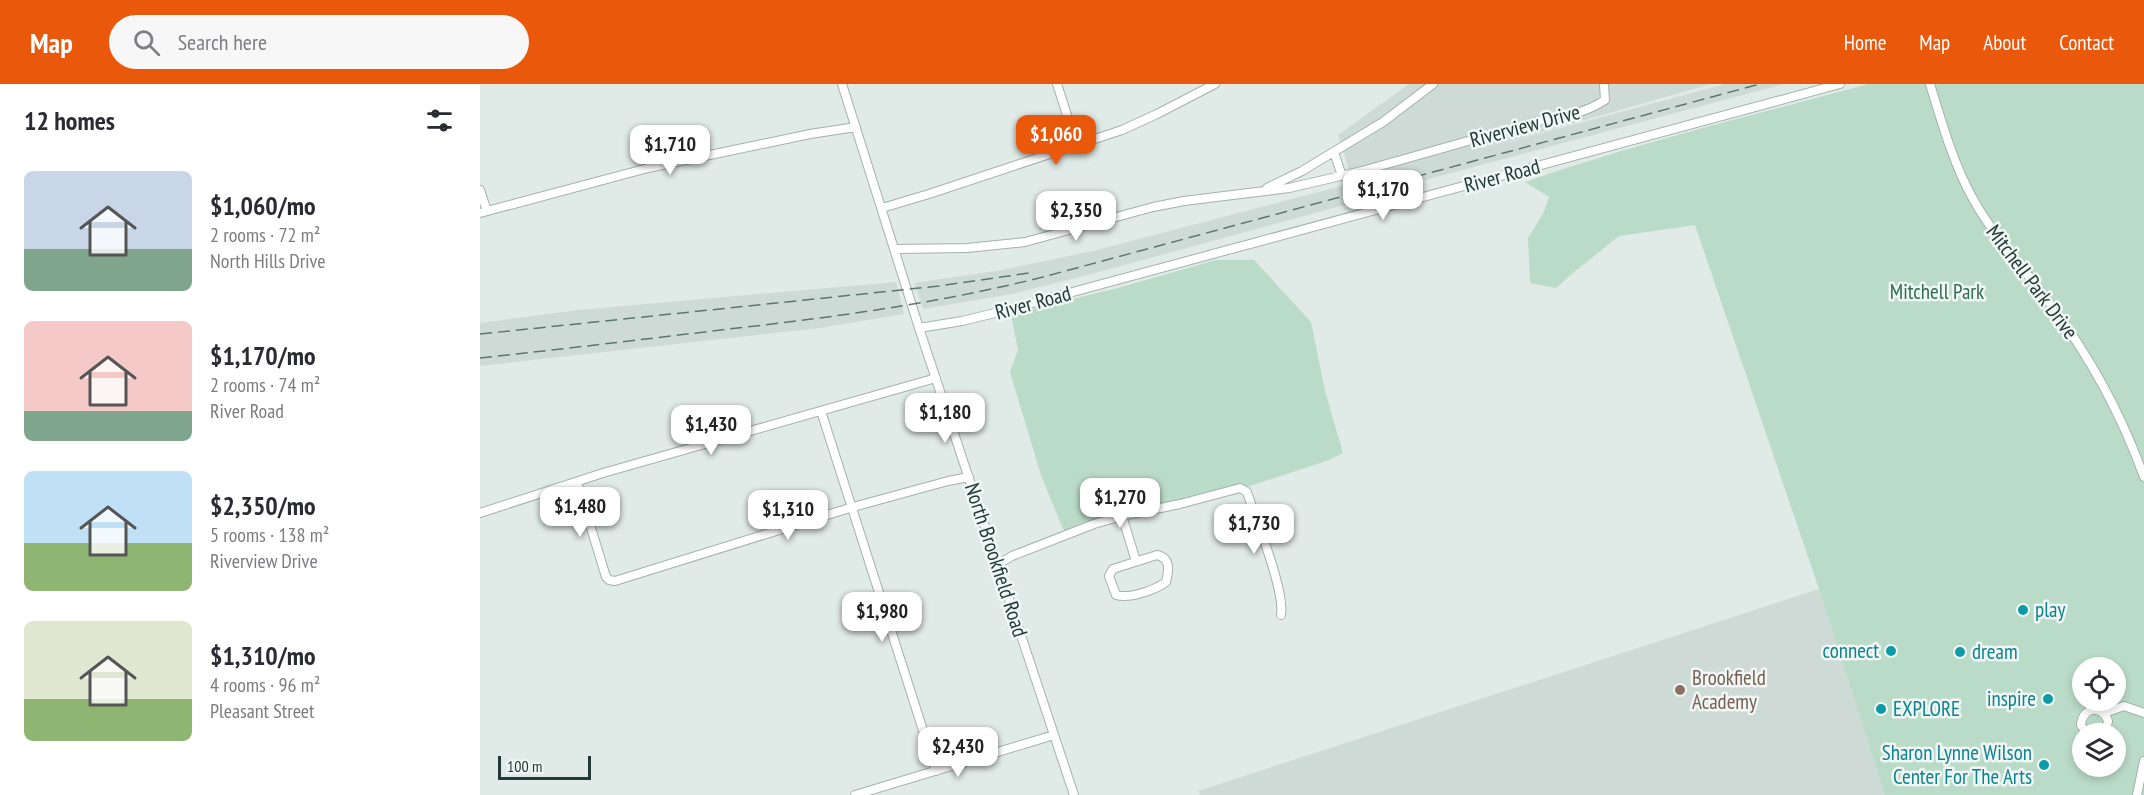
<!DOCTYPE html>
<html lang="en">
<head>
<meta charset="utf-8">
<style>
  :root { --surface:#fff; --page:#f7f7f7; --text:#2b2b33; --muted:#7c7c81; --accent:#ea580c }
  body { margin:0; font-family:"PT Sans Narrow",sans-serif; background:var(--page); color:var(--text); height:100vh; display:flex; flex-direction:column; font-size:22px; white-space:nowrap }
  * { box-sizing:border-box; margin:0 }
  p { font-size:20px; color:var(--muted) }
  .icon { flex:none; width:33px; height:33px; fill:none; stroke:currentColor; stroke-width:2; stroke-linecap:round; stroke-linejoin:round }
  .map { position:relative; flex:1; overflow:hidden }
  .side { display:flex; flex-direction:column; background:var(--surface); width:480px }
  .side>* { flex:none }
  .controls { position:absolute; left:1592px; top:573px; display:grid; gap:12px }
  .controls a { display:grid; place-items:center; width:54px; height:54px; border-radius:50%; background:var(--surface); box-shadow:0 3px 9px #0003; font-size:30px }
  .scale { position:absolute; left:18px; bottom:15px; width:93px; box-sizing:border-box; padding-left:6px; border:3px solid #223a36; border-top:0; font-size:16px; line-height:21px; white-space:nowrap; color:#223a36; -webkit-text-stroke:4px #f0f7f5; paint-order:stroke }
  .price { position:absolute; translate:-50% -51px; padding:0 14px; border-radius:12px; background:#fff; color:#222; font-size:20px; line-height:39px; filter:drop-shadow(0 2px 3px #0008) }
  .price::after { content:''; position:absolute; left:50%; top:36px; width:18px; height:14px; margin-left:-9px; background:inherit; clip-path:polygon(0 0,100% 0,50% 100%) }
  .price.on { background:var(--accent); color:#fff }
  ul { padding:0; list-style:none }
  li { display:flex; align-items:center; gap:18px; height:150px; padding:0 24px }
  li span { display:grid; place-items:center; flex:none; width:168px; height:120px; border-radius:9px; color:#555 }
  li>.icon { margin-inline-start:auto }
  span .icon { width:72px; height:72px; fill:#fffc; stroke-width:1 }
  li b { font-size:26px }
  h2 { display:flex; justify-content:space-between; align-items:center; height:72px; padding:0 24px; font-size:26px }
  header { display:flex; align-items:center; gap:36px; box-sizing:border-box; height:84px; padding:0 30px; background:var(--accent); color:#fff }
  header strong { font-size:28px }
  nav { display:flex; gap:33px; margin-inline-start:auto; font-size:21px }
  .search { width:420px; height:54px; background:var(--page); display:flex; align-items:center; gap:15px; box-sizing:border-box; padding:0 21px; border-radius:33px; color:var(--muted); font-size:22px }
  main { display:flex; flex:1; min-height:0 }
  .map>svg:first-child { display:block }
  .built { fill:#cedad6 }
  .green { fill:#badbc7; fill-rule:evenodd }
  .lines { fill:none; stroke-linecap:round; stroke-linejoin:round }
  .minor-casing { stroke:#a3b2ae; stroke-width:10 }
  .minor { stroke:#fff; stroke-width:8 }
  .rail { stroke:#5c7672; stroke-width:1.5; stroke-dasharray:12 6; stroke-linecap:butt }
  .culture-dot { fill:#0f9aa8; stroke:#f0f7f5; stroke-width:2 }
  .education-dot { fill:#8d6e63; stroke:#f0f7f5; stroke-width:2 }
  .labels { text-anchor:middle; stroke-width:5; stroke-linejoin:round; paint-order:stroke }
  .street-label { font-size:21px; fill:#223a36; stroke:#f0f7f5 }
  .park-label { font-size:21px; fill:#2e6f4f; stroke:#f0f7f5 }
  .culture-label { font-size:21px; fill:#0d838f; stroke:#f0f7f5; text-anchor:start }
  .education-label { font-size:21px; fill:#785e54; stroke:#f0f7f5; text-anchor:start }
</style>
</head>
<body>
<header>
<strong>Map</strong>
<div class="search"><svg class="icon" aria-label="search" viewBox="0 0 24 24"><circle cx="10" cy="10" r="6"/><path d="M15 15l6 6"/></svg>Search here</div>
<nav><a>Home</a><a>Map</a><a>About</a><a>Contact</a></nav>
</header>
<main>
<section class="side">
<h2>12 homes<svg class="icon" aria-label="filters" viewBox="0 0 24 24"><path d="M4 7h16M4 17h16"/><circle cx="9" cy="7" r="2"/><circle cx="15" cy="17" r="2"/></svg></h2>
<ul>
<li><span style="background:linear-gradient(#c9d6e8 65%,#7fa58c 0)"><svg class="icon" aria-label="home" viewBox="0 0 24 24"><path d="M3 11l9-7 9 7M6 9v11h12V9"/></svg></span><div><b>$1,060/mo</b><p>2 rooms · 72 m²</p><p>North Hills Drive</p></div></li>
<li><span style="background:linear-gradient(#f6c9c9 75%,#7fa58c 0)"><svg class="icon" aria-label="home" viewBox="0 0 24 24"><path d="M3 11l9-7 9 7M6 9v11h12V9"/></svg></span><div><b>$1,170/mo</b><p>2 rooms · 74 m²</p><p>River Road</p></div></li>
<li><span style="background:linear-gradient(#bfe0f5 60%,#8fb573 0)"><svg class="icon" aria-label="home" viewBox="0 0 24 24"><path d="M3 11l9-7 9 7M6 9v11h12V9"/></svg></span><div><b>$2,350/mo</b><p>5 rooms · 138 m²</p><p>Riverview Drive</p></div></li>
<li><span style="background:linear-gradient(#dfe7d0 65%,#8fb573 0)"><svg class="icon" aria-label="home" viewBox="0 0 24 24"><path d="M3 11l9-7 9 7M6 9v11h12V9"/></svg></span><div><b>$1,310/mo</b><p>4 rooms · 96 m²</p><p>Pleasant Street</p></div></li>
</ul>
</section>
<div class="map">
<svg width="1664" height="711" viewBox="0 0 1664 711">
  <rect width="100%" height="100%" fill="#e0eae7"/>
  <!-- built -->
  <path class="built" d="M929 0H1231L996 67 1245 0H1304L949 95 890 114 615 189 532 210 443 225 434 199 522 186 613 167 873 99 858 51Z
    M416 198 424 230 339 244 0 282V239L98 226Z
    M1339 505 1405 711H720L718 707Z"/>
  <!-- green -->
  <path class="green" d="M1389 0H1664V711H1405L1339 505 1215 141 1139 152 1094 188 1076 204 1050 199 1048 154 1063 130 1069 113 1045 98C1158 59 1274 31 1389 0ZM1602 584H1635V616H1602ZM1602 650H1635V682H1602Z
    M736 176H774L831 238 845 307 863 369 849 376 767 403 753 402 587 448 583 445 561 391 530 288 538 266 531 230 638 204Z"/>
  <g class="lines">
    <!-- minor casing -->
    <g class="minor-casing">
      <path id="minor" d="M362 0 439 244 594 711
        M577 0 597 62
        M1450 0C1462 39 1473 79 1493 115 1515 154 1545 186 1571 221 1610 273 1642 332 1664 393
        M854 68 862 92
        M787 104 822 87 903 38 953 0
        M0 106 7 127
        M402 124 449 110 642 46 677 30 735 0
        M0 129 168 84 330 50 376 43
        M415 165 487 164 545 158 673 123 704 117 809 104 882 87 1066 35C1087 32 1107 28 1125 16L1124 0
        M439 244 482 237 519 228 1360 0
        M341 327 456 687
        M97 398 126 493 129 496 135 497 373 423 468 397 489 393
        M0 429 123 389 456 294
        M642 432 656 477
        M677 471C691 474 689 486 686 498 675 506 650 515 636 511L629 492 633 485Z
        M518 480 532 472 614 440 642 432 700 420 760 404 767 408C776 436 805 506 801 531
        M1624 629 1644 622 1664 629
        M1607 650 1601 641C1602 623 1622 620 1628 637L1626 646 1622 650
        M375 711 574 651
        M1657 711 1664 677"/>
    </g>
    <!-- minor -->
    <use href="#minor" class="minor"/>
    <!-- rail -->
    <path class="rail" d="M0 250 459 202 549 189
      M0 274C83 265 166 255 249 245 355 233 460 219 563 193L1280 0"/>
  </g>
  <!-- markers -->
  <g class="culture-dot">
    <circle cx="1543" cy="526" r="6"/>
    <circle cx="1411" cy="567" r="6"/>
    <circle cx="1480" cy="568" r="6"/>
    <circle cx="1568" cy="615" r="6"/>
    <circle cx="1401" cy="625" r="6"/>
    <circle cx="1564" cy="681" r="6"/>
  </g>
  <circle class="education-dot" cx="1200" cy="606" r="6"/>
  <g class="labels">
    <!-- street labels -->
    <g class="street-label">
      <text transform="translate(1045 42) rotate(-15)" y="7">Riverview Drive</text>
      <text transform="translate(1022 92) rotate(-15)" y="7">River Road</text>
      <text transform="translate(1552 198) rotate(53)" y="7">Mitchell Park Drive</text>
      <text transform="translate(553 219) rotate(-15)" y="7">River Road</text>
      <text transform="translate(516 476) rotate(72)" y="7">North Brookfield Road</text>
    </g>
    <!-- park labels -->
    <g class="park-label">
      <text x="1457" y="215">Mitchell Park</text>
    </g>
    <!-- culture labels -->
    <g class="culture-label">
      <text x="1555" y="533">play</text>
      <text x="1399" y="574" text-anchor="end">connect</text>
      <text x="1492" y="575">dream</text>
      <text x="1556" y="622" text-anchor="end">inspire</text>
      <text x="1413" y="632">EXPLORE</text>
      <text x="1552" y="676" text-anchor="end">Sharon Lynne Wilson<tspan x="1552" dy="24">Center For The Arts</tspan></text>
    </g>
    <!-- education labels -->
    <g class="education-label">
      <text x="1212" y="601">Brookfield<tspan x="1212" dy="24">Academy</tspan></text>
    </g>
  </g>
</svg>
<div class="controls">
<a><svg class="icon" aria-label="locate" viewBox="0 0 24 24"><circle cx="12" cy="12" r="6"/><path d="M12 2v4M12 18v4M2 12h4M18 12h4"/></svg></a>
<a><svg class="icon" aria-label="layers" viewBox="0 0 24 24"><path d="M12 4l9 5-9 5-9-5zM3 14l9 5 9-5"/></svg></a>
</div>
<div class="scale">100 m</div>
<b class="price on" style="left:576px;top:82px">$1,060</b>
<b class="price" style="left:190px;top:92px">$1,710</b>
<b class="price" style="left:903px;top:137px">$1,170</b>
<b class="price" style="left:596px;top:158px">$2,350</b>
<b class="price" style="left:465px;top:360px">$1,180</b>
<b class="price" style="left:231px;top:372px">$1,430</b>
<b class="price" style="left:640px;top:445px">$1,270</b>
<b class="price" style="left:100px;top:454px">$1,480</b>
<b class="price" style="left:308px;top:457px">$1,310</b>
<b class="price" style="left:774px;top:471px">$1,730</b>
<b class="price" style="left:402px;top:559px">$1,980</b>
<b class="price" style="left:478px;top:694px">$2,430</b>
</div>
</main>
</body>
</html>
